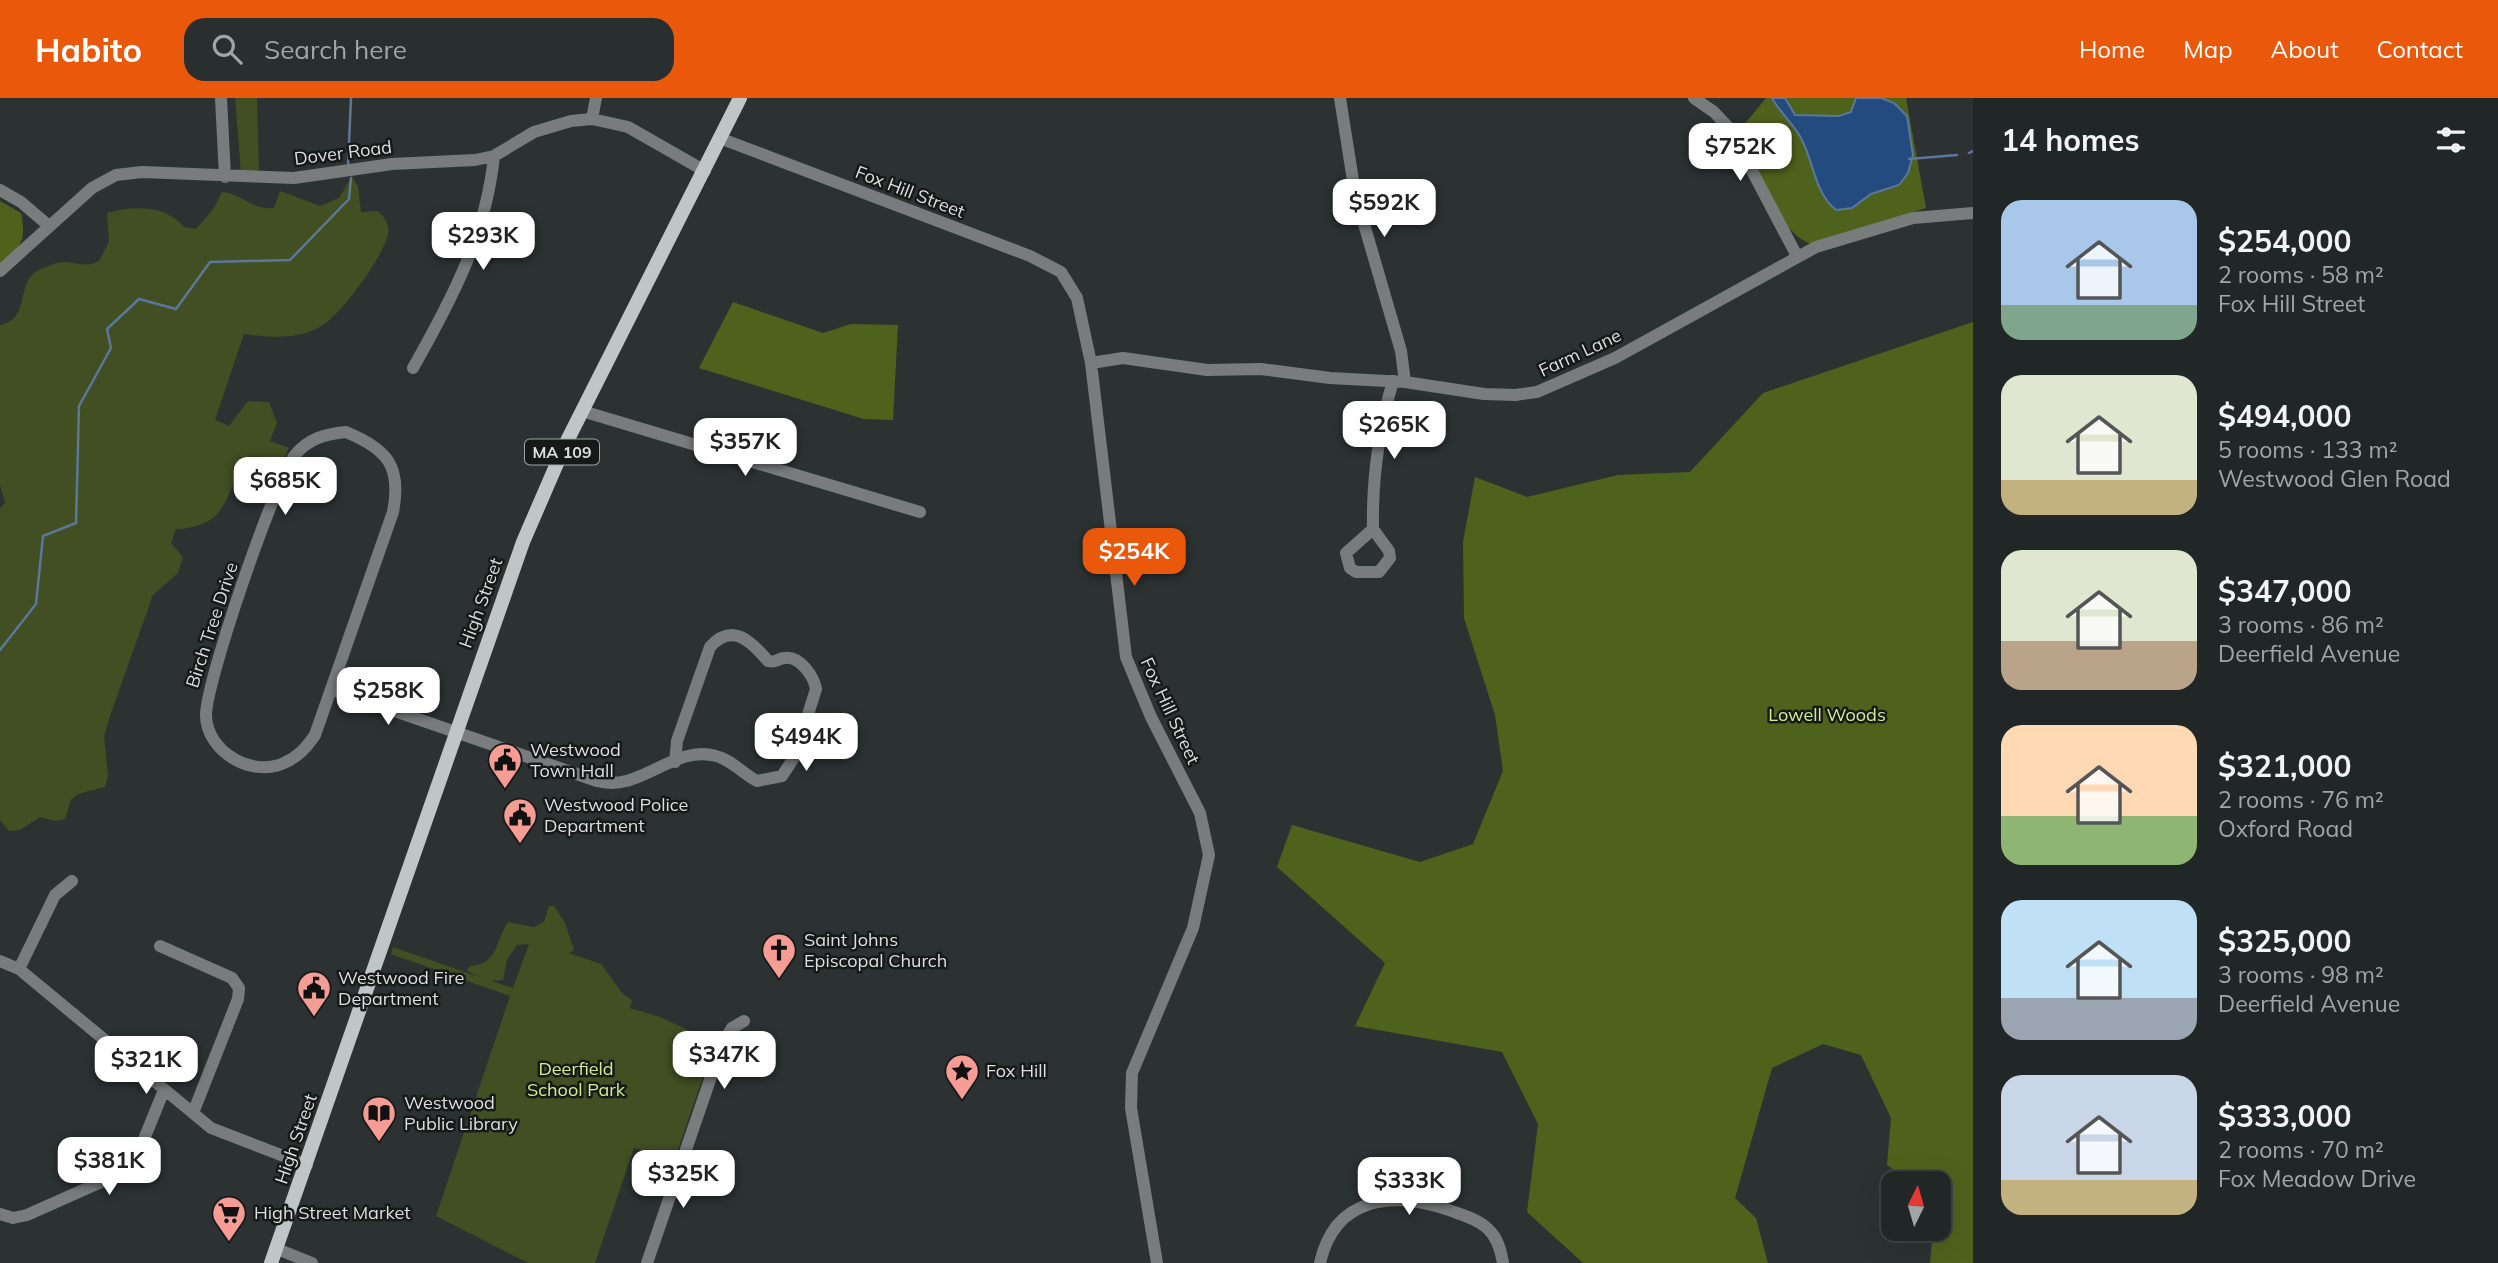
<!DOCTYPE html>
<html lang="en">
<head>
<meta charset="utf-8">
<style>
  :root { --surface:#212626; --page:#292e2e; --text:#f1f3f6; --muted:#a2a5a7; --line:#3e4343; --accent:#ea580c }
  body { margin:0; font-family:Mulish,sans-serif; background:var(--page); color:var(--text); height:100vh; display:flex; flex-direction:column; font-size:26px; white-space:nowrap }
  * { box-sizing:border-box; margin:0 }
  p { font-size:23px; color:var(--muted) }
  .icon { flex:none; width:38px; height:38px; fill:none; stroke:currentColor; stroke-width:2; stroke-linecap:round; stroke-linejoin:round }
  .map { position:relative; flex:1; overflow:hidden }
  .sheet { display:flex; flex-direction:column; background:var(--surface); width:525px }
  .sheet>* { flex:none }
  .needle { width:46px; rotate:5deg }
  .buttons { position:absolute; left:1881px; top:1073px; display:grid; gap:14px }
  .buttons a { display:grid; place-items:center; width:70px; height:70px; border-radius:14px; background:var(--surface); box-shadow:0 7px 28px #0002,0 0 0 2px var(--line); font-size:35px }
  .price { position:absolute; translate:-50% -60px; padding:0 16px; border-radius:14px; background:#fff; color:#222; font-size:23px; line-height:46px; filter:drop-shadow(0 2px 4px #0008) }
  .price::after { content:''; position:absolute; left:50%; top:42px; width:21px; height:16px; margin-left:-10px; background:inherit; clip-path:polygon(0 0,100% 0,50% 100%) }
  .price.selected { background:var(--accent); color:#fff }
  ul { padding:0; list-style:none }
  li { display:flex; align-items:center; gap:21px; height:175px; padding:0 28px }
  li span { display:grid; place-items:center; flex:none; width:196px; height:140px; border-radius:21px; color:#555 }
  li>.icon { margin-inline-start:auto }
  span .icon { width:84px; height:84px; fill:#fffc; stroke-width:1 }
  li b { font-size:30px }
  h2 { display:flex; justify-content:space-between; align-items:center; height:84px; padding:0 28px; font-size:30px }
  header { display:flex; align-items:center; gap:42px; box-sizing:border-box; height:98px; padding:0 35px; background:var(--accent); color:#fff }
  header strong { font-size:33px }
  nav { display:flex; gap:38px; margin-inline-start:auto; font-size:24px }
  .search { width:490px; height:63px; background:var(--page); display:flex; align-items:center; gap:18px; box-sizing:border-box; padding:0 24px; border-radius:21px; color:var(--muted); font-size:26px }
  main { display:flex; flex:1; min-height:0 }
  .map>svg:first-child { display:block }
  .green { fill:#414f23; fill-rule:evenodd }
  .forest { fill:#4f621c }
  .water { fill:#234b7f; stroke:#5a779c; stroke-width:2 }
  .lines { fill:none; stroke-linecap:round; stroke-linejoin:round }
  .stream { stroke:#5a779c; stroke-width:2.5 }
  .minor { stroke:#797c7d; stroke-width:12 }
  .major { stroke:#c0c6c8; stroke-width:14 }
  .labels { text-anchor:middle; stroke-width:5; stroke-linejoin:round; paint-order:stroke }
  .shield { fill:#171919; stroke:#a0a4a3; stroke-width:2 }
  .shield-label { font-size:16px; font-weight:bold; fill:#dbdfde }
  .street-label { font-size:18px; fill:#dbdfde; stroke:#171919 }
  .park-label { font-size:18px; fill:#cfef8d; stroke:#171919 }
  .poi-label { font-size:18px; fill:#dbdfde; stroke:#171919; text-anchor:start }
</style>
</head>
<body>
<header>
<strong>Habito</strong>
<div class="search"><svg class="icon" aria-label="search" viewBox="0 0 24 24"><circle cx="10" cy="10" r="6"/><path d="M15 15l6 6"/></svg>Search here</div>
<nav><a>Home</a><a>Map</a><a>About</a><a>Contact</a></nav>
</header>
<main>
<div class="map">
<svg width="1973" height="1165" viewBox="0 0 1973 1165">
  <rect width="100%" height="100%" fill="#2c3232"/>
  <!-- green -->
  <path class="green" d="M235 0H257L259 76 241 75Z
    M352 78 358 89 361 114 378 113C384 118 390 127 388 136 383 160 339 220 318 230 294 242 269 239 244 236L215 322 229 328 248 303 269 304 277 325 270 343 289 350 281 367 256 358C219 385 239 428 176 431L171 445 183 459 178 475 153 497 111 615 104 638 108 678 105 689 78 696 71 702 65 721 55 723 40 719 20 732 9 733 0 722V411L5 404 0 387V227C31 221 15 187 37 173 43 170 57 164 63 164 76 164 86 170 99 163L109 144 107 115C133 108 165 106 184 129L196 131 214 110 222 94C241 95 253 113 274 110L280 93 320 108 339 100Z
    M549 808H554L565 825 574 852 569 855 601 866 623 896 632 902 630 910 660 919 715 944 674 1063 634 1050 595 1165H528L436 1118 510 898 391 856 393 849 479 879 466 872 471 868C499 865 494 845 508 824L534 829 544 824ZM529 846 513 890 491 883 503 882 507 862 517 847Z"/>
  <!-- forest -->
  <path class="forest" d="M1766 0H1906L1926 110 1811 146C1777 135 1753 65 1738 34Z
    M0 103 21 115C27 145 20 148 0 169Z
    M733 204 823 235 851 226 898 227 893 322 864 321 699 270Z
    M1973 224V1165H1930L1933 1131 1939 1130V1085H1913L1887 1067 1891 1020 1861 957 1823 946 1772 970 1735 1100 1756 1120 1768 1165H1583L1527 1114 1538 1026 1502 954 1355 928 1385 865 1277 769 1292 727 1420 764 1473 746 1503 673 1495 617 1464 520 1463 444 1475 379 1527 399 1618 377 1690 374 1763 295Z"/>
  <!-- water -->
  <path class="water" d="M1772 0H1785L1795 17 1839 18 1851 14 1856 0H1881L1894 5 1907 18 1913 57 1908 75 1899 87 1871 96 1852 110 1836 112C1814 94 1814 64 1801 40 1793 25 1780 15 1772 0Z"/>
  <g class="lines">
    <!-- stream -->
    <path class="stream" d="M1969 55 1973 53
      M1909 61 1957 57
      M348 67 351 0
      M0 552 36 506 43 438 76 425 79 308 111 250 107 231 139 201 176 211 210 164 290 162 349 101 351 80"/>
    <!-- minor -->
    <path class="minor" d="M221 0 225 79
      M1340 0 1355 95 1401 253 1405 284
      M1694 0 1714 14 1730 31 1797 158
      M592 21 596 0
      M722 41 1030 158 1061 174 1077 200 1091 265 1126 559 1151 619 1200 715 1209 757 1193 830 1132 975 1131 1010 1157 1165
      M0 92 21 104 49 128
      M0 173 92 90 116 77 142 74 294 80 392 66 475 62 494 58 534 34 571 23 592 21 628 29 705 73
      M1091 265 1123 260 1207 272 1261 271 1330 280 1405 284 1484 296 1515 297 1537 294 1615 260 1816 149 1913 120 1973 115
      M413 270C452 201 486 137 494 58
      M582 313 920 414
      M346 334C387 351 402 368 393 414L315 637C306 650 298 659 284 665 251 680 207 653 206 618 205 586 275 382 295 357 309 340 326 336 346 334Z
      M1373 431 1389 453 1390 460 1379 474H1356L1350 470 1346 455 1373 431C1372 381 1379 331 1393 283
      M331 591 597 683C641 695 673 646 716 658 732 662 743 676 757 683L782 678 795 658 816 591C814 579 800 557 784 560 777 561 776 565 768 563 751 543 732 524 710 549L677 643 675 664
      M160 848 232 880 239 890 238 901 193 1015
      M0 863 19 871 211 1030 307 1067
      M19 871 55 797 72 783
      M0 1116 13 1120 27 1117 119 1076 140 1051 164 992
      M277 1151 312 1165
      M647 1165 723 944 732 930 744 923
      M1320 1165C1335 1098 1393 1093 1449 1112 1462 1117 1478 1121 1488 1131 1498 1140 1501 1153 1503 1165"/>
    <!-- major -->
    <path class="major" d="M271 1165 523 444 565 347 740 0"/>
  </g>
  <!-- icons -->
  <defs>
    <g id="civic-pin" transform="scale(1.75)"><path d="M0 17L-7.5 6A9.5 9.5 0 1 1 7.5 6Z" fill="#f59c95" stroke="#171919"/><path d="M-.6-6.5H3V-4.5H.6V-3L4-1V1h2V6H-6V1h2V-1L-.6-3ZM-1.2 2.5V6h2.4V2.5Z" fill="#111"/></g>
    <g id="church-pin" transform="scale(1.75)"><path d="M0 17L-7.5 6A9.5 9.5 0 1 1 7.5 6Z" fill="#f59c95" stroke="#171919"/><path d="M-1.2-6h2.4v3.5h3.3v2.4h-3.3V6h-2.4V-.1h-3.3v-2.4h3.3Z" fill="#111"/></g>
    <g id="sight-pin" transform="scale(1.75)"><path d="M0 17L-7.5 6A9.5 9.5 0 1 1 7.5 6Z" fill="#f59c95" stroke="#171919"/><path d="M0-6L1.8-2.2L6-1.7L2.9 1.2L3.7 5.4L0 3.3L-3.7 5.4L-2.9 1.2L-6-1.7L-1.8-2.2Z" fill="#111"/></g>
    <g id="library-pin" transform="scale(1.75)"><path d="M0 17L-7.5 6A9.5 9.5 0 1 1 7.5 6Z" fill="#f59c95" stroke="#171919"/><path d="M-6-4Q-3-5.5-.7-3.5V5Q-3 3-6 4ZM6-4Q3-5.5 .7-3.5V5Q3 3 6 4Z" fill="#111"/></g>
    <g id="supermarket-pin" transform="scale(1.75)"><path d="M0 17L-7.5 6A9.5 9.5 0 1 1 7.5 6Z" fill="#f59c95" stroke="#171919"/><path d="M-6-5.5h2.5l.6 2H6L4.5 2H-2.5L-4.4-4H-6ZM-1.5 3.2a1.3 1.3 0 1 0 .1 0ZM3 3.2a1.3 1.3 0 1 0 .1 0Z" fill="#111"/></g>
  </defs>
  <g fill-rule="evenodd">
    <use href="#civic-pin" x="505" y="662"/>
    <use href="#civic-pin" x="520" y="717"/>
    <use href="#church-pin" x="779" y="852"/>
    <use href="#civic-pin" x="314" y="890"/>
    <use href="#sight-pin" x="962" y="973"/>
    <use href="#library-pin" x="379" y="1015"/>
    <use href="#supermarket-pin" x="229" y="1115"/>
  </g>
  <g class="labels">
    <!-- shield labels -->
    <rect class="shield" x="525" y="341.5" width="74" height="25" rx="5"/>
    <g class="shield-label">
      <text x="562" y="360">MA 109</text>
    </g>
    <!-- street labels -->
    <g class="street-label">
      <text transform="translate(343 55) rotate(-7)" y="6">Dover Road</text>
      <text transform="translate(910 94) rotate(21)" y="6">Fox Hill Street</text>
      <text transform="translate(1580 255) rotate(-25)" y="6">Farm Lane</text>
      <text transform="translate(481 505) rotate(-70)" y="6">High Street</text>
      <text transform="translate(212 527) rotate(-72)" y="6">Birch Tree Drive</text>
      <text transform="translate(1170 613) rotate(65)" y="6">Fox Hill Street</text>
      <text transform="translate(296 1041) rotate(-71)" y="6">High Street</text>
    </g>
    <!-- park labels -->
    <g class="park-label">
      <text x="1827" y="623">Lowell Woods</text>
      <text x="576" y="977">Deerfield<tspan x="576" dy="21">School Park</tspan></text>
    </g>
    <!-- poi labels -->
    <g class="poi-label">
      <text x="530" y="658">Westwood<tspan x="530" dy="21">Town Hall</tspan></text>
      <text x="544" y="713">Westwood Police<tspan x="544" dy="21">Department</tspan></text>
      <text x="804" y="848">Saint Johns<tspan x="804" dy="21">Episcopal Church</tspan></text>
      <text x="338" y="886">Westwood Fire<tspan x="338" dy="21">Department</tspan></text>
      <text x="986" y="979">Fox Hill</text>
      <text x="404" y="1011">Westwood<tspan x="404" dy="21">Public Library</tspan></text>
      <text x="254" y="1121">High Street Market</text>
    </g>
  </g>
</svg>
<div class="buttons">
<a><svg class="needle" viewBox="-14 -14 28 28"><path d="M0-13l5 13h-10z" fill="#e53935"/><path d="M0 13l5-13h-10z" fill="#a2a5a7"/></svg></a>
</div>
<b class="price" style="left:1740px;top:85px">$752K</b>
<b class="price" style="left:1384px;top:141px">$592K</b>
<b class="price" style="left:483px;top:174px">$293K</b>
<b class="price" style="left:1394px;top:363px">$265K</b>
<b class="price" style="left:745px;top:380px">$357K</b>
<b class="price" style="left:285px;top:419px">$685K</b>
<b class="price selected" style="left:1134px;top:490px">$254K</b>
<b class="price" style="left:388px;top:629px">$258K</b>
<b class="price" style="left:806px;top:675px">$494K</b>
<b class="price" style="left:724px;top:993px">$347K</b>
<b class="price" style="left:146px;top:998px">$321K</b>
<b class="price" style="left:109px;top:1099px">$381K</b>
<b class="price" style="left:683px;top:1112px">$325K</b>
<b class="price" style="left:1409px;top:1119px">$333K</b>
</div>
<section class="sheet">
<h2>14 homes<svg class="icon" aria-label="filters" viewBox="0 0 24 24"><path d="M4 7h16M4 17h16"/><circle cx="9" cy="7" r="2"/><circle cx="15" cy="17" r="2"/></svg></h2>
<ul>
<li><span style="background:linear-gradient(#a9c7e8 75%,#7fa58c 0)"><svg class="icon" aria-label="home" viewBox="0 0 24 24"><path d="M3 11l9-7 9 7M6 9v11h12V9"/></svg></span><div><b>$254,000</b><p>2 rooms · 58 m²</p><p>Fox Hill Street</p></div></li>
<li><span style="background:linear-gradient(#dfe7d0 75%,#c2b280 0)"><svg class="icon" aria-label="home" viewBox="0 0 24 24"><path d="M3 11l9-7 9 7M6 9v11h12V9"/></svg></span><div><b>$494,000</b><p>5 rooms · 133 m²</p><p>Westwood Glen Road</p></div></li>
<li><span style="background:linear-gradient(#dfe7d0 65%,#b9a48a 0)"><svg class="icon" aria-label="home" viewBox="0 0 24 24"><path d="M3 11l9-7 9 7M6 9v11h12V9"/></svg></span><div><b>$347,000</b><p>3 rooms · 86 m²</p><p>Deerfield Avenue</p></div></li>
<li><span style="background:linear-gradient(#ffd9b3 65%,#8fb573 0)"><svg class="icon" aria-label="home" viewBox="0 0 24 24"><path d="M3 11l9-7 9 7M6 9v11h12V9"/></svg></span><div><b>$321,000</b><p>2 rooms · 76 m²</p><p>Oxford Road</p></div></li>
<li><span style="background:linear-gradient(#bfe0f5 70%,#9aa5b1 0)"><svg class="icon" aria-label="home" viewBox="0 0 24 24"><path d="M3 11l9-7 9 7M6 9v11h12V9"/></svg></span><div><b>$325,000</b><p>3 rooms · 98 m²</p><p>Deerfield Avenue</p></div></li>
<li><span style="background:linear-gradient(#c9d6e8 75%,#c2b280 0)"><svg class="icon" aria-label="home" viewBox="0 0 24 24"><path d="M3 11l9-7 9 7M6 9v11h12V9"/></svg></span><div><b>$333,000</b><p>2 rooms · 70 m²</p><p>Fox Meadow Drive</p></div></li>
</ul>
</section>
</main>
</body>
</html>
